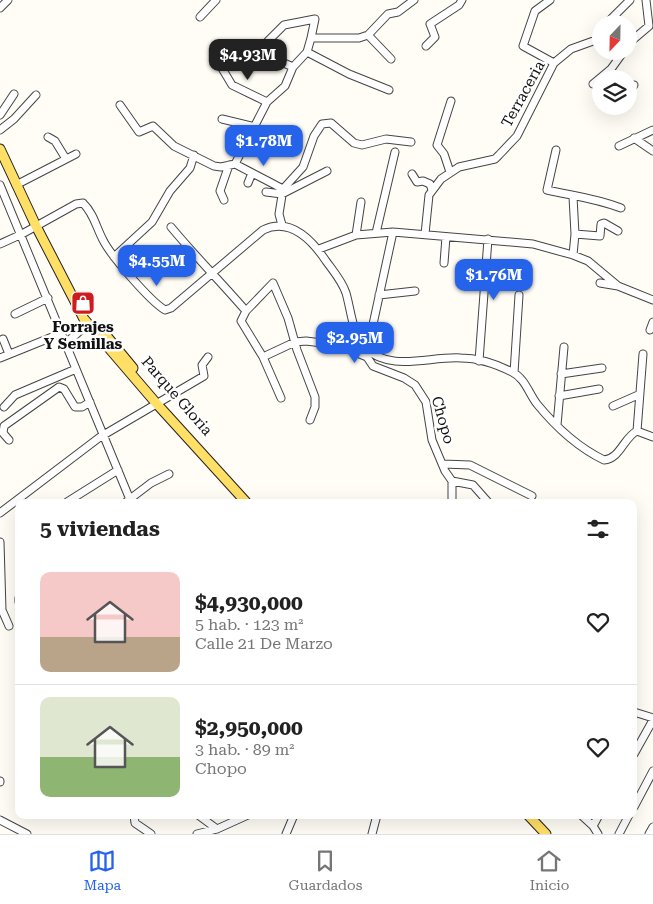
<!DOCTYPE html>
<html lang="es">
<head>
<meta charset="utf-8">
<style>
  :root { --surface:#fff; --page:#f6f6f6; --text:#222; --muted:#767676; --line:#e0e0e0; --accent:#2563eb }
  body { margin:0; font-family:"Roboto Serif",serif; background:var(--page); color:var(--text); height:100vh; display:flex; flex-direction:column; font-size:19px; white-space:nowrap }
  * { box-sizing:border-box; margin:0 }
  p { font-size:16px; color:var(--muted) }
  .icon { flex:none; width:28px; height:28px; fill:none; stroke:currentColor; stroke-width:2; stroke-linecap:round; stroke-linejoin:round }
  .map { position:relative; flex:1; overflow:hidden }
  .side { position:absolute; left:15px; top:499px; width:622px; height:320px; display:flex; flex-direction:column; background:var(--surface); border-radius:10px; box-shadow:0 5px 20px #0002 }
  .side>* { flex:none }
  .needle { width:32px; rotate:202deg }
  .controls { position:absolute; left:592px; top:15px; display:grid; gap:10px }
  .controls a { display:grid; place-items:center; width:45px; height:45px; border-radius:50%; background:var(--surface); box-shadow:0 5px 20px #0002; font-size:25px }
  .price { position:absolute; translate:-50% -42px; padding:0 11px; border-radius:10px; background:var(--accent); color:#fff; font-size:16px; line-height:32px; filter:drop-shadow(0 1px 2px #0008) }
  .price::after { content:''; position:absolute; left:50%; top:30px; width:15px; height:11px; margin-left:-8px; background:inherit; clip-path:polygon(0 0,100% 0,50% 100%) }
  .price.active { background:#222; color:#fff }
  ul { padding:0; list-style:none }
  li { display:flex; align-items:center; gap:15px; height:125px; padding:0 25px }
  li+li { border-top:1px solid var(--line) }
  li span { display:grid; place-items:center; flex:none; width:140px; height:100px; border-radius:10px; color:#555 }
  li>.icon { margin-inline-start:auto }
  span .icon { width:60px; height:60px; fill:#fffc; stroke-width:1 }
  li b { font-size:21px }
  h2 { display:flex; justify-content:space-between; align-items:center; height:60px; padding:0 25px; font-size:21px }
  .tab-bar { display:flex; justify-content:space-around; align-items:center; height:70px; border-top:1px solid var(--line); background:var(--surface); font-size:14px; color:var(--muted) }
  .tab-bar a { display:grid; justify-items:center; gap:2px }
  .tab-bar .active { color:var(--accent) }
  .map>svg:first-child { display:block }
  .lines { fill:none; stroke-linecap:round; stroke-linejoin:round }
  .minor-casing { stroke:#444; stroke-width:9 }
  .major-casing { stroke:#222; stroke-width:11 }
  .minor { stroke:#fff; stroke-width:7 }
  .major { stroke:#ffdf65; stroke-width:9 }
  .labels { text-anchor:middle; stroke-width:5; stroke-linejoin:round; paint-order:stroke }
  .street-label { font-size:15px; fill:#111; stroke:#fff }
  .poi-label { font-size:15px; font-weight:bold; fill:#111; stroke:#fff }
</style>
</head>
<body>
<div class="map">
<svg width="653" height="834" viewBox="0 0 653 834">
  <rect width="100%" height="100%" fill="#fffdf5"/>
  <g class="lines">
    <!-- minor casing -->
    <g class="minor-casing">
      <path id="minor" d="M550 0 535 11 523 46 554 63
        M0 8 8 0
        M200 17 216 0
        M606 24 630 0
        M368 35 391 59
        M629 43 649 26 646 0
        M274 44 269 53 270 57 293 67
        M426 46 435 37 430 24 459 5 462 0
        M261 48 284 25 315 19 311 38
        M307 52 349 74 389 90
        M220 65 232 85 267 102
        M593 84 611 69 624 51
        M629 85H634
        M120 105 139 132 153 126 174 146 214 166 221 167 235 164 283 189
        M0 115 14 94
        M222 119 256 127
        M0 130 14 119 36 95
        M48 137 55 141 66 159
        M634 138 653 151
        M619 146 653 130
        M556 150 547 190C574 196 595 198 621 208
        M235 164 267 102 285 86 293 67 307 52 311 38H359L368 35 388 14 398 12 414 0
        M450 172 444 154 437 145 451 101
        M412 174 417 182 423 181 430 184 432 190
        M248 183 252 173
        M0 185 131 502
        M16 185 76 154
        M266 192 282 194 327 171
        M573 197 575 234 573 255
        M224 200 220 191 229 165
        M282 225 279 214 283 189 303 167 314 136 322 124 331 123 354 143 362 145 386 139 411 142
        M171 227C195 256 221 282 246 311
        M376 233 395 152
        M425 234 429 195 441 179 459 167 495 159 499 155 517 136 554 63 571 49 596 40 601 33
        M575 234 600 236 601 224 604 223 618 231
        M356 235 361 202
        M0 244 22 234 76 204 83 203C94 214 96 227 103 240 111 256 150 301 165 310L171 308 263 230C290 217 312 240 326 261 334 272 342 281 346 293 350 306 354 339 363 347 392 373 428 356 461 358 478 358 498 365 512 372 525 378 529 394 537 404 555 426 579 448 604 460 620 459 624 437 637 431L653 437
        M319 249 356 235 393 232 533 244 573 255 588 261 618 286 653 300
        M114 257 152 222 170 191 190 168 194 155
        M444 263 446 237
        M600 283 618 286
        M379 295 415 291
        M15 314 48 298
        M650 330 653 322
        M3 339 9 354
        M66 343 88 324
        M367 352 393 232
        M263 357 295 342 306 341 338 345 367 357 373 366 404 378 415 385 426 402 432 440 445 471 452 481V502
        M0 358 62 333
        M479 361 488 239
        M514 373 519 295
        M561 374 602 368
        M559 396 599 389
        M281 398 263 357 241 321 246 311 273 283 288 318 297 350 315 397V407L310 420
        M613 406 638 395
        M4 407 15 395 76 369
        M557 425 564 347
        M637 431 643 354
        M9 440 3 433 4 426 59 387 64 389 75 407H82L90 402
        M443 464 470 465 532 496
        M452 481 473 485 488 502
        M67 502 118 470
        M126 502 151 483 169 474
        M0 513 100 437 204 376 202 365 208 357
        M0 542 2 610 9 626
        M19 598V602
        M634 712 653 718
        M634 754 653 720
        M0 782V781
        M634 807 653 771
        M134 815 135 823 151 834
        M198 815 217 829
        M581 815 593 826 598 834
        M0 820 27 834
        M593 826 599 815
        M197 834 217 829 248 815
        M286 834 294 815
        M372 834 377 815
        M619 834 629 815
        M649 834 653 827"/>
    </g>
    <!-- major casing -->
    <g class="major-casing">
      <path id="major" d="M0 149 36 226 84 319 156 403 246 502
        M100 328 133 368
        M528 815 546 834"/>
    </g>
    <!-- minor -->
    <use href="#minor" class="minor"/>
    <!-- major -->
    <use href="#major" class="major"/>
  </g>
  <!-- icons -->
  <defs>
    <g id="shop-square" transform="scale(1.25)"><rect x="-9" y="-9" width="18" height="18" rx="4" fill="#ce1c1e" stroke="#fff"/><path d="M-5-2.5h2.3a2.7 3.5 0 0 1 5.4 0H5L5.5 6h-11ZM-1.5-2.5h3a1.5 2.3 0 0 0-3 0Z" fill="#fff"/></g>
  </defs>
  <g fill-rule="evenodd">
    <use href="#shop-square" x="83" y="303"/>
  </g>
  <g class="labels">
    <!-- street labels -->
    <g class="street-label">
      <text transform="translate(523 94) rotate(-61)" y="5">Terraceria</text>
      <text transform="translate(177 396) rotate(49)" y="5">Parque Gloria</text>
      <text transform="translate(443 420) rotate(74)" y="5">Chopo</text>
    </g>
    <!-- poi labels -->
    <g class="poi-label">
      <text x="83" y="332">Forrajes<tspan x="83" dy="17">Y Semillas</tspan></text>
    </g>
  </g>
</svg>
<div class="controls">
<a><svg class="needle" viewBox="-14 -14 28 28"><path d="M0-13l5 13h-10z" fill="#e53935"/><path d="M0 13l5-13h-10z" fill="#767676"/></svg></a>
<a><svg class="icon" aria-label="layers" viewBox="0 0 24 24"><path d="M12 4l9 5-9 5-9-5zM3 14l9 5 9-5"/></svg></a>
</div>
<b class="price active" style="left:248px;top:81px">$4.93M</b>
<b class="price" style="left:264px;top:167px">$1.78M</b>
<b class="price" style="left:157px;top:287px">$4.55M</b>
<b class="price" style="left:494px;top:301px">$1.76M</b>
<b class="price" style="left:355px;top:364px">$2.95M</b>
<section class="side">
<h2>5 viviendas<svg class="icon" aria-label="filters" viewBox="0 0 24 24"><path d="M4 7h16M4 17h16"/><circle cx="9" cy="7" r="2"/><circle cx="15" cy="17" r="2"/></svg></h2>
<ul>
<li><span style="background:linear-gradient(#f6c9c9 65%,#b9a48a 0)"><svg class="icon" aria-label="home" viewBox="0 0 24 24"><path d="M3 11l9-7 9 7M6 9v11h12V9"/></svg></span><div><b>$4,930,000</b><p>5 hab. · 123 m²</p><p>Calle 21 De Marzo</p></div><svg class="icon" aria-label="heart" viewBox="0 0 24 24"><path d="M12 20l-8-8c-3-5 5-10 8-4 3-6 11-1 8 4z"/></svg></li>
<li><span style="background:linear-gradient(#dfe7d0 60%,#8fb573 0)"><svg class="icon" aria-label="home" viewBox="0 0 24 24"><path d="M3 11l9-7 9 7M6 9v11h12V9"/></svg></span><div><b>$2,950,000</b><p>3 hab. · 89 m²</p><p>Chopo</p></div><svg class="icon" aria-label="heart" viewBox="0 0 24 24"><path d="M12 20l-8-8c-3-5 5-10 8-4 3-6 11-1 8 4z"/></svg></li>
</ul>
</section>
</div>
<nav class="tab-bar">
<a class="active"><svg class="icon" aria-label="map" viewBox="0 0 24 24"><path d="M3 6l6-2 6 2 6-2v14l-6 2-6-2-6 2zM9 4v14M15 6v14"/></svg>Mapa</a>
<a><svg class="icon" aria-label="saved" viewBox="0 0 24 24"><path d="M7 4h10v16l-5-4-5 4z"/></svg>Guardados</a>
<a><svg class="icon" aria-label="home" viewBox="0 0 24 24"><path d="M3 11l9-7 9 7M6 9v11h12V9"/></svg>Inicio</a>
</nav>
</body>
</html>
